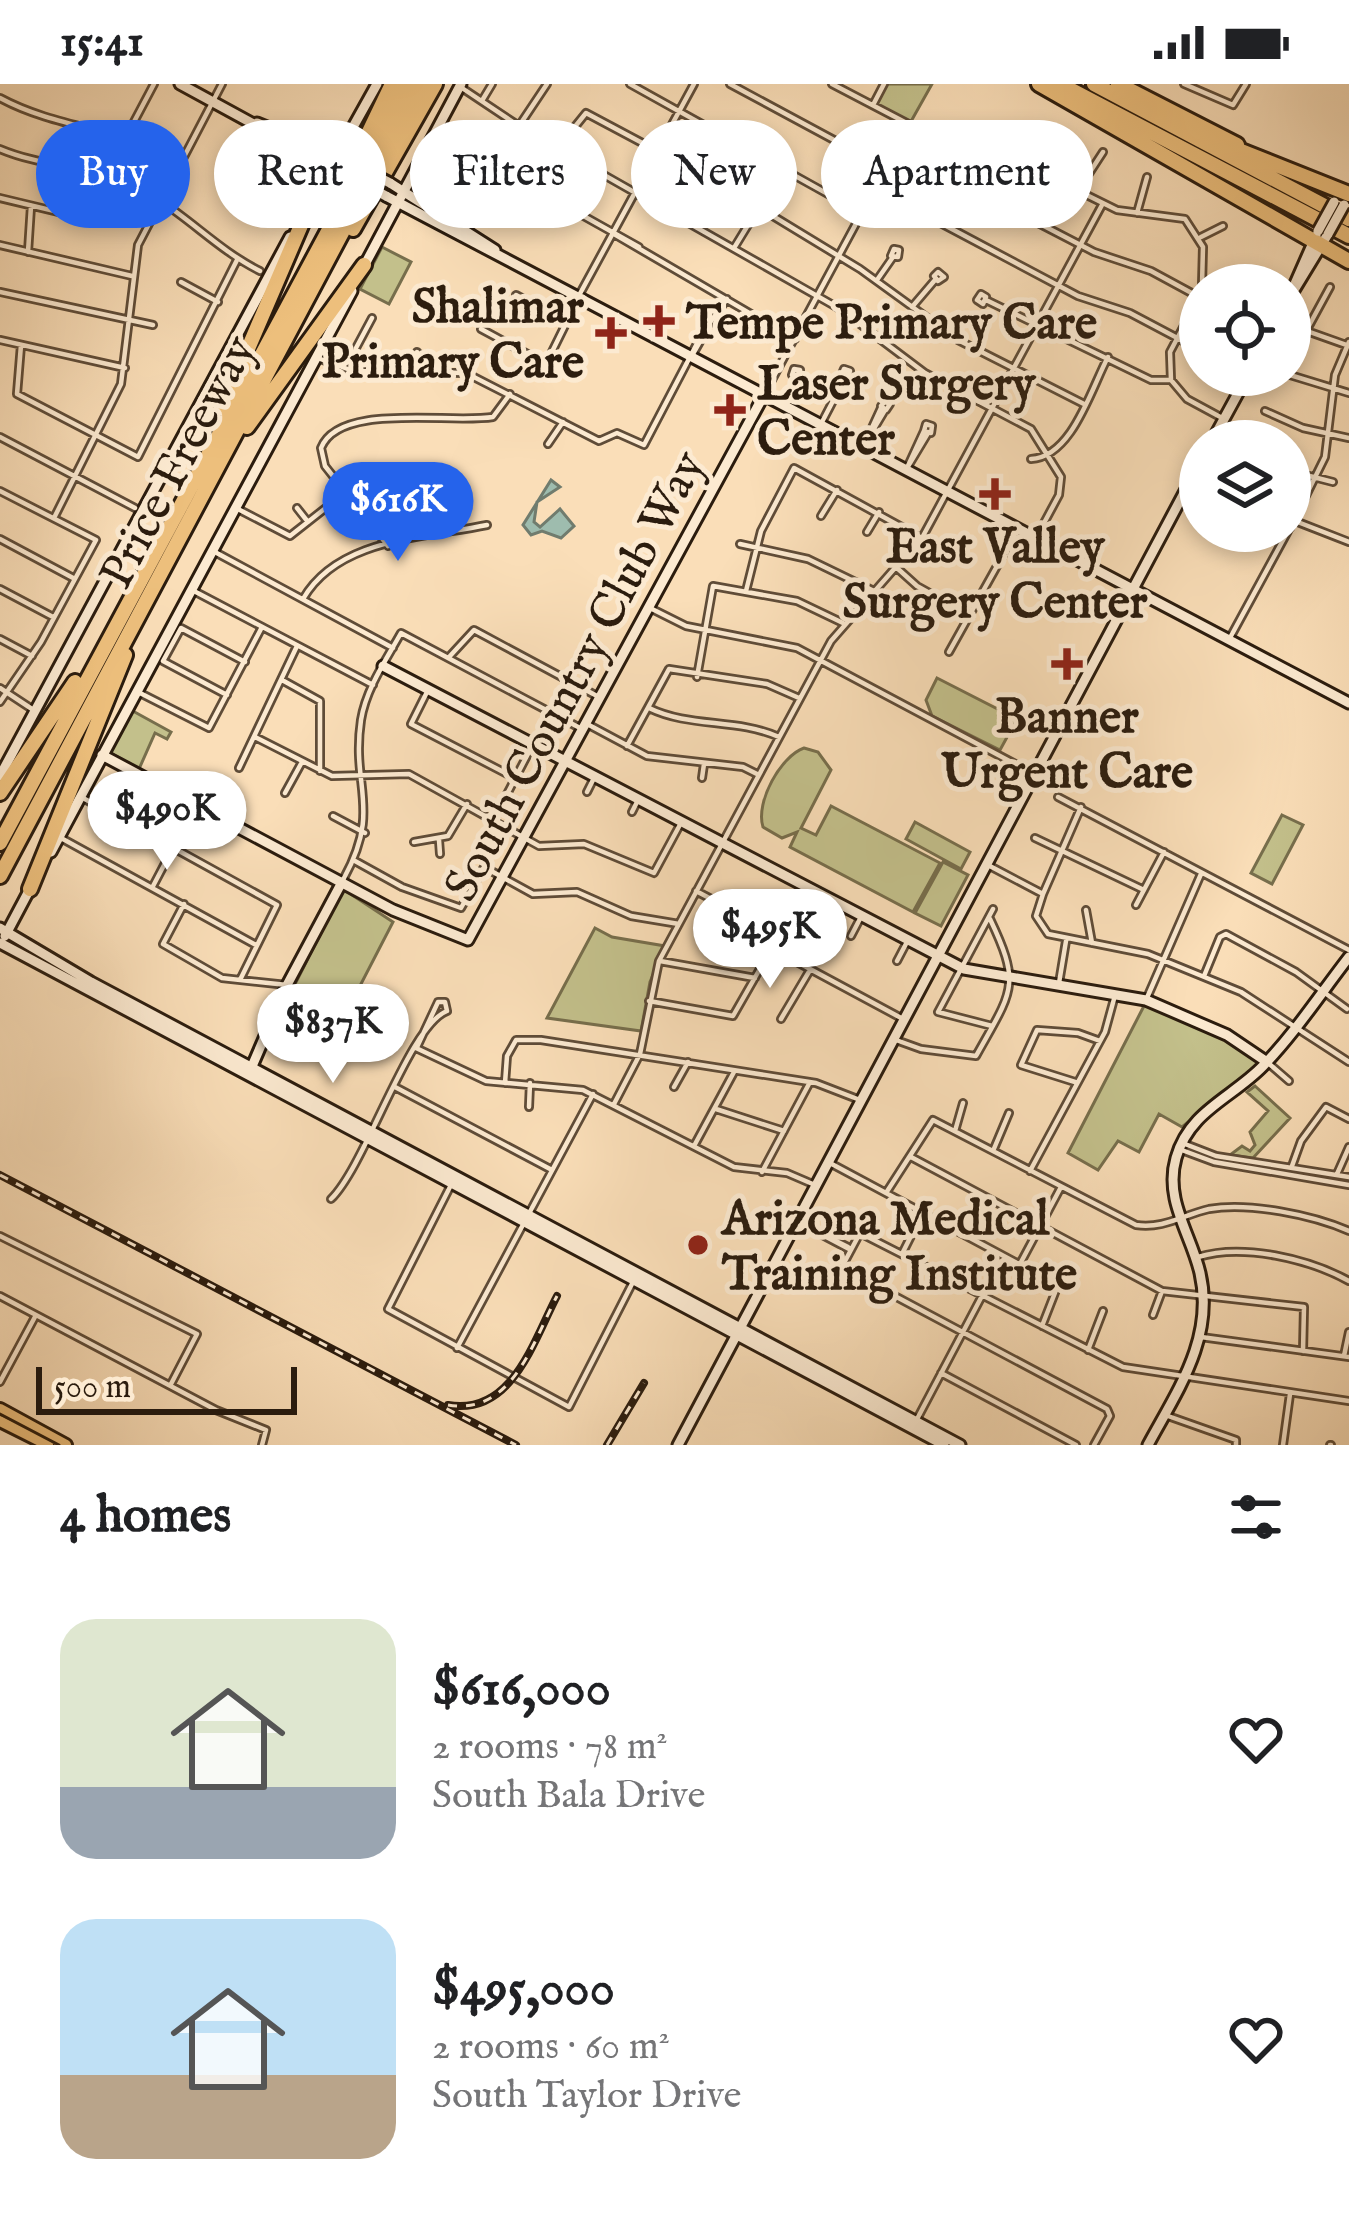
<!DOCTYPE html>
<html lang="en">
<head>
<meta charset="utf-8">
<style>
  :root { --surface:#fff; --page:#f2f2f2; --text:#202124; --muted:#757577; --accent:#2563eb }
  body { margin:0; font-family:"IM FELL English",serif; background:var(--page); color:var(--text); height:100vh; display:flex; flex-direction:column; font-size:45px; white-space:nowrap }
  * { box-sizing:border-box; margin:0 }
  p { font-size:39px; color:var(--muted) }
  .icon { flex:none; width:66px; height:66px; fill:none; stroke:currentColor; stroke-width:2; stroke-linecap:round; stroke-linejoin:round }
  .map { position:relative; height:1361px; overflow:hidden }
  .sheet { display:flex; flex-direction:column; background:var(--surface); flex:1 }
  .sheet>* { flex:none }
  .banner { position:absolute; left:36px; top:36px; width:1278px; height:108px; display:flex; gap:24px }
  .tools { position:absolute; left:1179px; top:180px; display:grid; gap:24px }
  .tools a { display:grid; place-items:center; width:132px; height:132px; border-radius:50%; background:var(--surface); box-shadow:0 6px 18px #0003; font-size:60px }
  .scale { position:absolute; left:36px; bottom:30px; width:261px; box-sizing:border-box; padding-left:12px; border:6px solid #2b1c0e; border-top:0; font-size:33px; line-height:42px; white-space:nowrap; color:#2b1c0e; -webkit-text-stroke:9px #fcead1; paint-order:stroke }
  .price { position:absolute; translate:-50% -102px; padding:0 27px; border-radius:42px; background:#fff; color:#222; font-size:39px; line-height:78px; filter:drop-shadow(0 3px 6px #0008) }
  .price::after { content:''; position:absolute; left:50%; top:72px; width:36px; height:27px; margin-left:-18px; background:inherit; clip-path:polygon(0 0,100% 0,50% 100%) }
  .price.current { background:var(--accent); color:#fff }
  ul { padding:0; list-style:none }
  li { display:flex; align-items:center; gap:36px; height:300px; padding:0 60px }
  li span { display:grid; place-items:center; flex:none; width:336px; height:240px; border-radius:36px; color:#555 }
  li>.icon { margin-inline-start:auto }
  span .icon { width:144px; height:144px; fill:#fffc; stroke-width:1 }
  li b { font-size:51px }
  h2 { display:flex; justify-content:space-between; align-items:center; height:144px; padding:0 60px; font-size:51px }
  .chip { padding:0 42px; border-radius:54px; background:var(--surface); box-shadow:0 6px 18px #0003; font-size:42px; line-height:108px }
  .chip.current { background:var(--accent); color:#fff }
  .status { display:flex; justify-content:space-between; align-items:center; height:84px; padding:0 60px; background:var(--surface); direction:ltr }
  .status svg { height:33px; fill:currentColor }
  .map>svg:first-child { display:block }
  .green { fill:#c3c08b; stroke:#776e4c; stroke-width:3 }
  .water { fill:#9ebcae; stroke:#707c6e; stroke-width:3 }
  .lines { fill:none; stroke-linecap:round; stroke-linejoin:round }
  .street-casing { stroke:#5f4c38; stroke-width:10 }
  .secondary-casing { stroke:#2b1c0e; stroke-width:15 }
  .primary-casing { stroke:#2b1c0e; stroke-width:16 }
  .highway-casing { stroke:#2b1c0e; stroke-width:20 }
  .street { stroke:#fcead1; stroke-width:4.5 }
  .secondary { stroke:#fcead1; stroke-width:9 }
  .primary { stroke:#edbf7c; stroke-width:10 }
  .highway { stroke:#edbf7c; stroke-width:14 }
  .tram { stroke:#2b1c0e; stroke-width:3 }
  .rail-casing { stroke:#2b1c0e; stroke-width:8 }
  .rail { stroke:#fcead1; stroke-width:3; stroke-dasharray:9; stroke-linecap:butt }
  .secondary-bridge-casing { stroke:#2b1c0e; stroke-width:15; stroke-linecap:butt }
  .secondary-bridge { stroke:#fcead1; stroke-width:9 }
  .poi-dot { fill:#8f2418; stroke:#fcead1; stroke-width:4.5 }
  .labels { text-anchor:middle; stroke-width:10; stroke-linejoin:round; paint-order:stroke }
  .poi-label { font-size:48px; font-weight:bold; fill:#2b1c0e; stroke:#fcead1; text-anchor:start }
  .street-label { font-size:48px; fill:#2b1c0e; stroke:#fcead1 }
</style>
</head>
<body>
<div class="status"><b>15:41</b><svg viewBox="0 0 49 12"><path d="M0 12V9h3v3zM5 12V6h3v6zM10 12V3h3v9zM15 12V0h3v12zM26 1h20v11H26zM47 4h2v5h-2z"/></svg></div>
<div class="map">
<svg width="1349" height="1361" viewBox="0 0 1349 1361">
  <rect width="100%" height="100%" fill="#fadeb8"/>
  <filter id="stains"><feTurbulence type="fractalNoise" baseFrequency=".00167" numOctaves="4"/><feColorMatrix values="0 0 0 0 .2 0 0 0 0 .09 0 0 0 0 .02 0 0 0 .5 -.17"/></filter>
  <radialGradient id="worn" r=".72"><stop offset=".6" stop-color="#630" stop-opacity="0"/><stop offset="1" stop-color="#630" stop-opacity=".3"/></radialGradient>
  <!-- green -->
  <path class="green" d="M885 0H932L909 41 873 21Z
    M382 163 411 178 389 220 360 205Z
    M937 594 1017 635 1000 666 932 632 926 616Z
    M131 626 171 648 167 655 155 649 139 685 109 668Z
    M804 664 818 668 831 686 801 744 816 751 831 722 940 779 913 828 790 763 797 748 782 754 763 743C755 718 781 672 804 664Z
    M1282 731 1303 741 1272 800 1251 789Z
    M915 738 970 768 961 785 906 755Z
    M943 778 968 791 941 842 915 829Z
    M343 805 393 838 346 929 281 928Z
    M595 844 612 853 665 862 650 898 641 947 547 934Z
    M1145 920 1226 954 1260 980 1182 1043 1159 1030 1139 1068 1118 1057 1098 1086 1068 1069Z
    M1255 1002 1290 1034 1253 1074 1230 1071 1242 1062 1250 1067 1255 1061 1250 1048 1268 1027 1247 1008Z"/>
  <!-- water -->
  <path class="water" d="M551 396 560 403 537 418 534 438 540 443 560 425 574 442 561 454 542 447 531 451 523 441Z"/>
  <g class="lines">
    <!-- street casing -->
    <g class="street-casing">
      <path id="street" d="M630 0 862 129
        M730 0 886 84
        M832 0 966 70 1015 127 1094 168 1151 187 1199 213
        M1184 0 1233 21 1246 0
        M459 2 519 42 580 130 639 163
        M0 14C57 45 124 45 182 76
        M483 15 492 0
        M873 21 884 0
        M519 42 547 0
        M127 51 154 0
        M950 62 916 126 1078 212 1130 229 1200 266
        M0 65C38 81 80 82 119 96 175 116 208 161 260 187
        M1024 80 1117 126 1185 135 1203 163 1202 201
        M544 81 586 29 725 103 860 185 958 256 1084 320
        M982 108 1019 87 1044 45 1057 46
        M1077 108 1103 68
        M0 114 96 137 119 96
        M575 126 597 87 840 225 925 289 1031 345 1061 393 1059 411 1037 452
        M1137 129 1147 93
        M614 150 794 255
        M1201 153 1223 142
        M0 161 132 192
        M734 164 759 123
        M894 165 899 166 898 173 891 172Z
        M28 168 31 122
        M938 188 944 193 938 197 934 192Z
        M877 196 893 173
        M181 198 218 218
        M0 208 153 241
        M981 210 986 213 983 220 977 216Z
        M516 211 566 238
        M986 216 1151 296H1171L1187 315 1224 335
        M912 223 935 196
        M570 228 694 0
        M1290 241 1349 262
        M774 242 795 255
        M481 245 546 280 579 213
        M1305 249 1330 203
        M0 256 125 284
        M21 261 17 310 138 373 237 176
        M693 270 706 247
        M315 273 353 287 466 289 599 357 617 349 644 361 703 248 727 215
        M794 285 800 286 798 293 792 291Z
        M844 285 850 287 848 294 841 292Z
        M409 286 417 268 432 286
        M353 287 356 264 372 234
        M1290 291 1349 309
        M1171 296 1170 268 1198 215
        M765 309 909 41
        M885 317 890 320 886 326 881 322Z
        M1265 327 1303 344 1349 354
        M822 338 845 294
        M926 340 932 342 931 349 924 347Z
        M0 353 135 424
        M548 360 563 338
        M864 361 881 324
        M864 361 885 326
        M1031 375C1072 373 1091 305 1108 273
        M907 384 924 347
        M907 384 928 349
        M1290 387 1333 398
        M0 407 96 456 41 558 0 618
        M236 424 290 452 346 408
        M297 424 308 438
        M821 432 837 406
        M54 434 121 300 138 161 222 0
        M1290 435 1349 458
        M1290 444 1325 373 1335 291 1349 258
        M867 448 879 428
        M0 455 75 495
        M740 460 808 475 874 507
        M388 462 325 382 321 364C339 318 449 340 493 333L510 310
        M213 467 393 564
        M897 484 917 502 971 532
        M0 505 53 533
        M192 506 373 601
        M746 507 761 447 794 384 951 470
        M303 515C338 454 424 454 487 441
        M652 525 686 542 797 564 1034 690
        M911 536 930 512
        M1231 552 1288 447
        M0 555 32 572
        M949 568 1016 448
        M450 572 474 546 597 612
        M697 593 713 502 797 517 843 539
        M282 596 320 617V687
        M0 604 35 627
        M428 606 411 640 515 694
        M140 609 209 644 262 543
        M227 611 163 577 181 544 245 578
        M649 624C690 644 736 634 779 653
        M589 641 647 672 743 683 759 691
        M255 653 332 692 409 690 539 762 584 760 654 789 682 737
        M627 662 669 585 767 600 799 614
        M239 684 297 562
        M702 694 704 680
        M587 708 594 694
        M285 709 302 678
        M1058 713 1349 866
        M83 714 277 821 240 896
        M632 728 638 716
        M333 732 365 749
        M495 733 531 664
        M61 754 256 861
        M1035 754 1144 806
        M439 756 440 770
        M414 758 448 752 467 720
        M355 777 402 803 461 824 484 783 533 810 577 808 631 832 679 840
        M986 780 1043 810 1036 832 1048 850 1148 870 1241 908 1349 978
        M344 794C382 724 351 704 361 636 366 605 386 576 401 549L580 644
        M152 804 194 724
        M696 807 751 836 784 871 903 935
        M1043 810 1081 723
        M184 820 163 860 222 894 287 901
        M1136 821 1164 768
        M809 822 817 807
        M1086 826 1092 859
        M727 845 736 828
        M851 852 862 831
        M660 877 755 894
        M897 877 908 856
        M1204 892 1220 853 1226 850 1296 888 1347 925
        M1059 899 1066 857
        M1146 916 1201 790
        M649 917 733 932 773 862
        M781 935 810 886
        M992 942 938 928 993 825
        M896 956 921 965 976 972C1012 907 1022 902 990 835
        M416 964 486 997 583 1006 734 1083 787 1089 815 1101
        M1267 978 1289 997
        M1075 998 1021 981 1037 946 1078 949 1100 957
        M505 999 507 972 516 956H541L816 999 860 1016
        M395 1003 552 1086
        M674 1003 688 978
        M614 1020 640 970 659 877 831 557 923 452 1102 121
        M529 1023 530 999
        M716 1025 784 1047
        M955 1047 963 1019
        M1185 1060 1216 1072 1349 1093
        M694 1062 734 988
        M1179 1065 1214 1078 1349 1101
        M993 1067 1009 1029
        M911 1073 1162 1207 1304 1223 1303 1267
        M828 1078 1058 1201 1042 1242
        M1292 1082 1301 1057 1326 1023 1349 1035
        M1030 1087 1105 948 1114 915
        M762 1088 810 998
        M1337 1090 1349 1063
        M452 1099 388 1225 569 1323 634 1196
        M886 1109 933 1036 1136 1141C1164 1145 1183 1131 1209 1125 1249 1118 1313 1131 1349 1147
        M331 1115C366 1081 409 941 447 927L445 918H438L417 963
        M796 1137 848 1163 851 1166Z
        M0 1152 197 1250 171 1300
        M903 1168 922 1130
        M1198 1173C1243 1159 1309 1175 1349 1197
        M1020 1180 1061 1103
        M0 1212 216 1326 266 1346 262 1361
        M1153 1231 1162 1207
        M1201 1253 1349 1273
        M457 1264 593 1010
        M1088 1266 1103 1227
        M1344 1272 1349 1248
        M941 1289 1076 1361
        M0 1298 36 1231
        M1168 1332 1236 1356V1361
        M916 1337 983 1210
        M1094 1361 1110 1332 1107 1325 846 1186 844 1179 860 1149 1123 1283 1349 1317
        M1283 1361 1290 1310
        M1330 1361H1331"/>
    </g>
    <!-- secondary casing -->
    <g class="secondary-casing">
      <path id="secondary" d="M180 0 345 90
        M257 39 340 73
        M390 99 495 166
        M386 112 1349 619
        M314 113 377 0
        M362 186 461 0
        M1294 206 1328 150
        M1290 211 1316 152
        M1212 357 1248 291
        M383 582 964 885 1146 916 1227 951 1267 978
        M102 671 393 826 468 856 765 309
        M0 692 290 153
        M51 768 352 207
        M0 844 91 898 960 1361
        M5 852 31 803
        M0 859 944 1361
        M250 987 287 901 342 798
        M678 1361 1200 379
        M1148 1361C1177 1307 1215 1254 1200 1189 1191 1150 1164 1116 1176 1074 1189 1027 1232 1014 1263 982 1295 949 1321 909 1349 873"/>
    </g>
    <!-- primary casing -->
    <g class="primary-casing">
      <path id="primary" d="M0 1325 66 1361
        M0 1337 48 1361"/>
    </g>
    <!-- highway casing -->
    <g class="highway-casing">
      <path id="highway" d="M1039 0 1349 177
        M1060 0 1349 152
        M1094 0 1349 135
        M1118 0 1237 61
        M1226 61 1349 110
        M355 77 392 0
        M353 145 435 0
        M223 323 314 111
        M247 343 364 181
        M0 709 75 598
        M0 759 407 0
        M0 792 421 0
        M30 805 125 571"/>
    </g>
    <!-- street -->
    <use href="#street" class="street"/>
    <!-- secondary -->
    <use href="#secondary" class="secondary"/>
    <!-- primary -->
    <use href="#primary" class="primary"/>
    <!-- highway -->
    <use href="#highway" class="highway"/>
    <!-- tram -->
    <path class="tram" d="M0 1330 59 1361"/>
    <!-- rail casing -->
    <g class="rail-casing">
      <path id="rail" d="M0 1091 516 1361
        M448 1321C512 1332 533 1258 557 1212
        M607 1361 644 1299"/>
    </g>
    <!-- rail -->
    <use href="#rail" class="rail"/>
    <!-- secondary-bridge casing -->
    <g class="secondary-bridge-casing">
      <path id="secondary-bridge" d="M344 75 390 99
        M345 90 386 112
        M1318 147 1334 118
        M1328 150 1344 121"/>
    </g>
    <!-- secondary-bridge -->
    <use href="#secondary-bridge" class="secondary-bridge"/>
  </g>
  <!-- markers -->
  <g class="poi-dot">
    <path d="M653 219h12v12h12v12h-12v12h-12v-12h-12v-12h12z"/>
    <path d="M605 231h12v12h12v12h-12v12h-12v-12h-12v-12h12z"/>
    <path d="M724 308h12v12h12v12h-12v12h-12v-12h-12v-12h12z"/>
    <path d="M989 392h12v12h12v12h-12v12h-12v-12h-12v-12h12z"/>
    <path d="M1061 562h12v12h12v12h-12v12h-12v-12h-12v-12h12z"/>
    <circle cx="698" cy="1161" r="12"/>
  </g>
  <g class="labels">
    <!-- poi labels -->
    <g class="poi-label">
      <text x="584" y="238" text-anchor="end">Shalimar<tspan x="584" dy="55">Primary Care</tspan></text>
      <text x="686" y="254">Tempe Primary Care</text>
      <text x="757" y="315">Laser Surgery<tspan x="757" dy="55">Center</tspan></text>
      <text x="995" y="478" text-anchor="middle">East Valley<tspan x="995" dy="55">Surgery Center</tspan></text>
      <text x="1067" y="648" text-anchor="middle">Banner<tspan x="1067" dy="55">Urgent Care</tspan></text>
      <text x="722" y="1150">Arizona Medical<tspan x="722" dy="55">Training Institute</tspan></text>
    </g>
    <!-- street labels -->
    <g class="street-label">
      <text transform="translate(176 377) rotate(-62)" y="17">Price Freeway</text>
      <text transform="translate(573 591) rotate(-62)" y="17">South Country Club Way</text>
    </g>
  </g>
  <rect width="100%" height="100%" filter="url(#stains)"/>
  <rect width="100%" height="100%" fill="url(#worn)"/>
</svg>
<div class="tools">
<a><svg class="icon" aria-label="locate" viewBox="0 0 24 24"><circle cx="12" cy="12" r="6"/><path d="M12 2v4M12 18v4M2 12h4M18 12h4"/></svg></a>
<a><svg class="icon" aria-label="layers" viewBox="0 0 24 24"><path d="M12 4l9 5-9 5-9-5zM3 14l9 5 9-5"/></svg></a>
</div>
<div class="scale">500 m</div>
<b class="price current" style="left:398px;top:480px">$616K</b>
<b class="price" style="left:167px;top:789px">$490K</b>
<b class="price" style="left:770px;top:907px">$495K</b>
<b class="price" style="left:333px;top:1002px">$837K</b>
<div class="banner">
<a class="chip current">Buy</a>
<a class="chip">Rent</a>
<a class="chip">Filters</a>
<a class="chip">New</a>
<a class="chip">Apartment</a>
</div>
</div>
<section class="sheet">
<h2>4 homes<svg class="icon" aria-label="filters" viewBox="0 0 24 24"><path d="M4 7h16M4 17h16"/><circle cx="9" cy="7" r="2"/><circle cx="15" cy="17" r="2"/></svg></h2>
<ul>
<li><span style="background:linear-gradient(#dfe7d0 70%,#9aa5b1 0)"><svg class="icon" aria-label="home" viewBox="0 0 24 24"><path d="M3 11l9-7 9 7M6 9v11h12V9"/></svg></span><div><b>$616,000</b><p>2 rooms · 78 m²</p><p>South Bala Drive</p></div><svg class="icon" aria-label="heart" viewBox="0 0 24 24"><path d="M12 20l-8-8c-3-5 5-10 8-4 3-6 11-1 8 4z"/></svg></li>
<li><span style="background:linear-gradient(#bfe0f5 65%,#b9a48a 0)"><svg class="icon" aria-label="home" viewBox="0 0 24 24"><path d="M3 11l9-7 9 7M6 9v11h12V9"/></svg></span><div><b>$495,000</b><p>2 rooms · 60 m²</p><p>South Taylor Drive</p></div><svg class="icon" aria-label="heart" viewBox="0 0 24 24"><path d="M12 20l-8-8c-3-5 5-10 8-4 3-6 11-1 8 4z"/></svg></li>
</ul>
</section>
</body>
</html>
